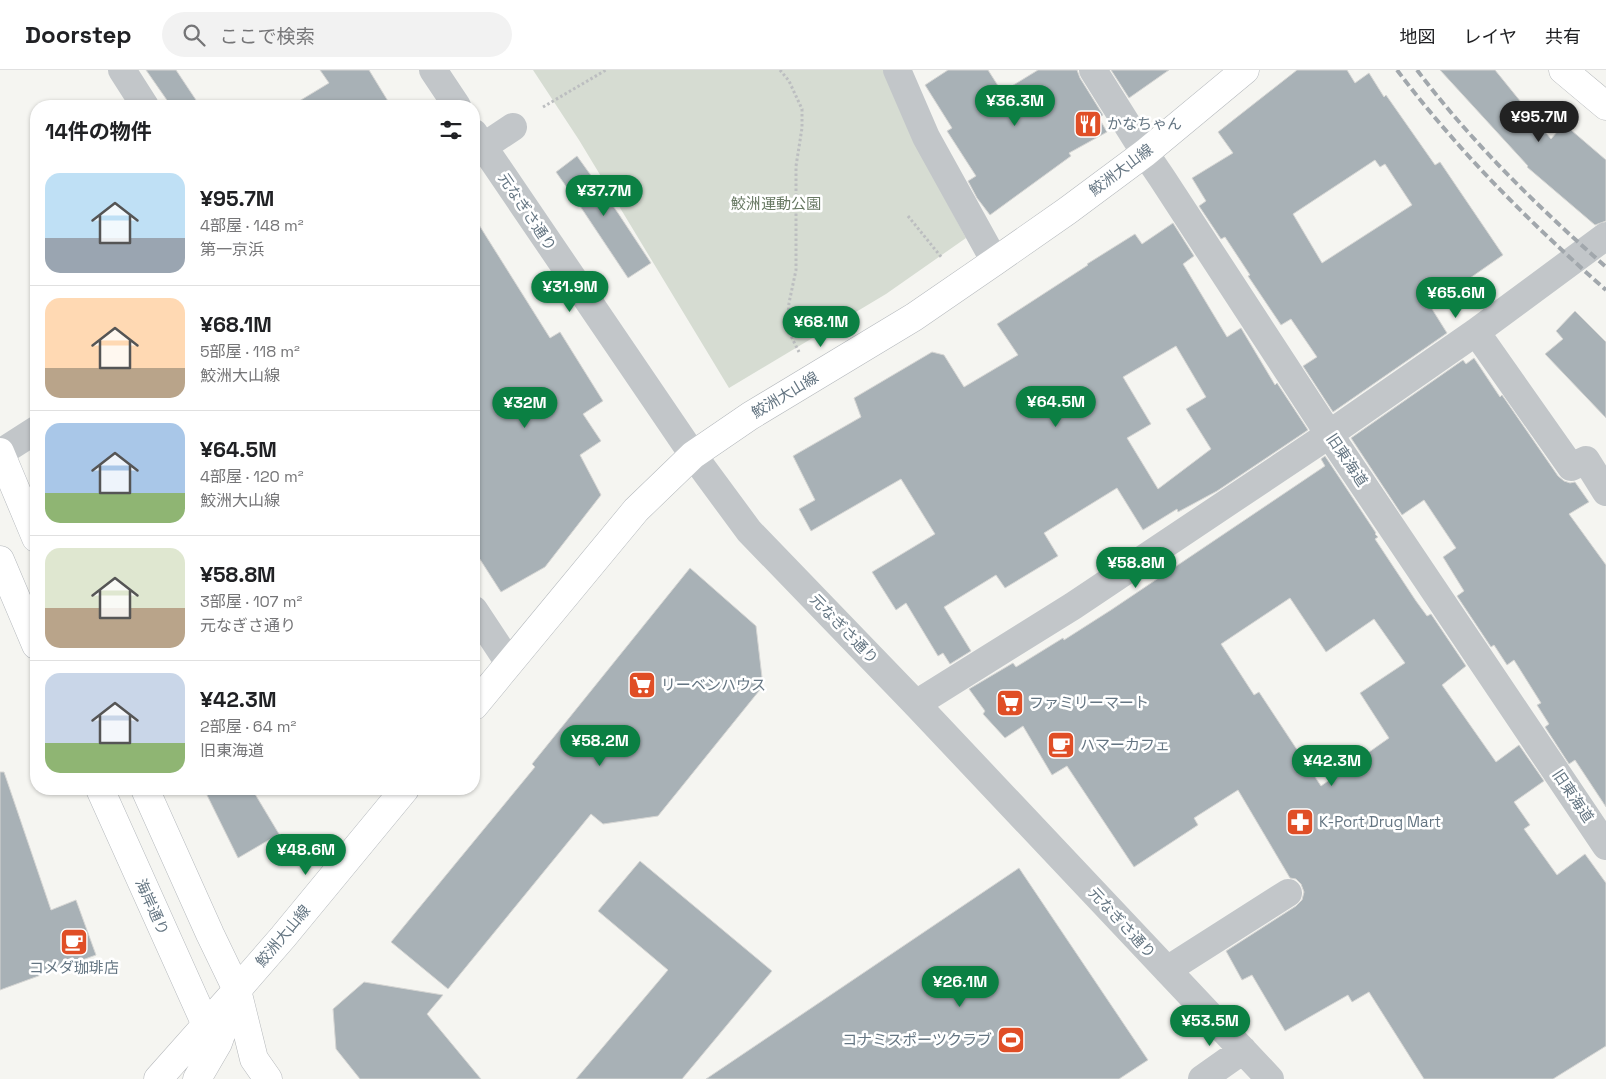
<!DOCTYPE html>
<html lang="ja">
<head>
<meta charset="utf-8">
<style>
  :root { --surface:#fff; --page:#f2f2f2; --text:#202124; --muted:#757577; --line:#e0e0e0; --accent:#0b8043 }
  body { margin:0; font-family:"Space Grotesk","Noto Sans JP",sans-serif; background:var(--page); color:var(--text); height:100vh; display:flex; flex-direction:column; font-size:19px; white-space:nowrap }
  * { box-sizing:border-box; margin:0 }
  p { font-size:16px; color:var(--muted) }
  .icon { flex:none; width:28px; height:28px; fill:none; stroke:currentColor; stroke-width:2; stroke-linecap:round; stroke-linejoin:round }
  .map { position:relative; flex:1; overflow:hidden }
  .details { position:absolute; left:30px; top:30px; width:450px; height:695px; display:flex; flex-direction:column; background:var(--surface); border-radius:20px; box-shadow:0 1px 4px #0004 }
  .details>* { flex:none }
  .price { position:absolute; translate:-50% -42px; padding:0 11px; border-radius:18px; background:var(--accent); color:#fff; font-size:16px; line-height:32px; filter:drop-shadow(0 1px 2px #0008) }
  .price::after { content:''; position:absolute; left:50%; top:30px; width:15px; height:11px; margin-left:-8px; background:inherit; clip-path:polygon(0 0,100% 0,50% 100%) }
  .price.selected { background:#222; color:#fff }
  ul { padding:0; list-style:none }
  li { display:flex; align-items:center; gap:15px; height:125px; padding:0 15px }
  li+li { border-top:1px solid var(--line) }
  li span { display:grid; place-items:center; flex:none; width:140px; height:100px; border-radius:15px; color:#555 }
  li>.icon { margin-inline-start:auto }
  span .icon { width:60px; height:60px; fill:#fffc; stroke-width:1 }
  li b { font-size:21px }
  h2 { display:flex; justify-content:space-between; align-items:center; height:60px; padding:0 15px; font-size:21px }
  header { display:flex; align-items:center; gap:30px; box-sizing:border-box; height:70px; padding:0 25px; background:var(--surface); border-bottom:1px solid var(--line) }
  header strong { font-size:24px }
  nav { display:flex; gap:28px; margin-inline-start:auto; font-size:18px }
  .search { width:350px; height:45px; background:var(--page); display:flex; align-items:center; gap:12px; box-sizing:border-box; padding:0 18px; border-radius:28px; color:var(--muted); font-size:19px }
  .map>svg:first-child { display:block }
  .green { fill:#d6dcd2 }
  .building { fill:#a8b1b6; stroke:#d6d6d4; fill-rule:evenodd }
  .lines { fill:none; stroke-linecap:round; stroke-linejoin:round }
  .major-casing { stroke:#b5b9bd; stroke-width:29 }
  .highway-casing { stroke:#b5b8bb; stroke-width:29 }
  .path { stroke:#bcbec0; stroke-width:3; stroke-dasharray:2.5 2.5; stroke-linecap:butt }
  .minor { stroke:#c2c6c9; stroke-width:28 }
  .major { stroke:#fff; stroke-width:28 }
  .highway { stroke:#fff; stroke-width:28 }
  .rail { stroke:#a1a7ac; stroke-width:4; stroke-dasharray:8 4; stroke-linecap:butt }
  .labels { text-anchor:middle; stroke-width:5; stroke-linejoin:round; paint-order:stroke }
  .poi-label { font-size:15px; fill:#647582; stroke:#fff; text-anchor:start }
  .street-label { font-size:15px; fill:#647582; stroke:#fff }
  .park-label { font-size:15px; fill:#687963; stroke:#fff }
</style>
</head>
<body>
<header>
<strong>Doorstep</strong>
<div class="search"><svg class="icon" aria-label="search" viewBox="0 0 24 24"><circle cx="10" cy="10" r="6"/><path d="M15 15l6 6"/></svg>ここで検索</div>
<nav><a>地図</a><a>レイヤ</a><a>共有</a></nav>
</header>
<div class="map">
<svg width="1606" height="1009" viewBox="0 0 1606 1009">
  <rect width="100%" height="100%" fill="#f5f5f1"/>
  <!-- green -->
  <path class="green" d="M533 0H887L930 101 966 168 886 224 729 318 579 70Z"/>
  <!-- building -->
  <path class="building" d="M146 0H176L200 36H171Z
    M320 0H369L391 36H291L329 13Z
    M948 0H988L1002 22 1038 0H1077L1080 8 1103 45 1099 48 1107 62 1069 83 1071 86 990 145 977 128 968 111 976 106 947 61 952 58 925 15Z
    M1111 0H1169L1129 28Z
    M1297 0H1347L1355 13 1369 3 1384 27 1386 25 1435 95 1440 92 1503 185 1450 222 1452 225 1432 239 1447 263 1333 342 1303 296 1317 287 1291 249 1281 255 1248 206 1250 205 1225 167 1221 169 1199 136 1206 131 1192 108 1233 83 1218 62ZM1375 90 1380 97 1385 94 1412 135 1322 193 1293 144Z
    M1440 0H1495L1551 69 1564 54 1606 90V151L1595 155 1527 97 1528 96Z
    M577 86 618 143 651 193 628 208 580 136 556 102Z
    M474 147 550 268 560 262 603 331 583 344 601 371 580 385 601 425 545 497 501 522 474 480Z
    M1173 153 1194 186 1183 194 1227 267 1241 258 1275 315 1277 313 1308 360 1217 421 1178 442 1177 439 1143 460 1117 418 1044 463 1058 486 1005 518 996 505 944 537 971 581 950 594 943 583 938 586 906 533 896 540 872 502 935 464 901 409 811 461 799 439 815 430 793 386 861 347 854 328 932 282 944 285 964 317 1018 285 997 254 1088 195 1087 194 1135 164 1142 174ZM1176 276 1206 327 1186 339 1211 379 1158 419 1127 368 1151 354 1123 307Z
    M1575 241 1606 272V348L1545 284 1563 269 1556 261Z
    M1474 288 1500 327 1502 325 1558 406 1564 411 1570 413 1575 412 1589 432 1569 444 1606 495V737L1575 690 1569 694 1545 657 1549 654 1537 635 1541 633 1514 590 1507 595 1494 575 1491 577 1457 526 1464 521 1443 487 1456 478 1424 430 1402 445 1351 368 1463 290 1466 294Z
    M1325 386 1376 463 1375 464 1378 467 1375 469 1416 531 1427 546 1431 544 1466 596 1442 615 1496 692 1519 675 1544 711 1514 732 1530 755 1524 759 1557 805 1585 784 1606 813V976L1553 1009H1424L1369 922 1352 932 1348 925 1285 961 1252 905 1242 910 1226 881 1296 836 1302 830 1304 822 1301 814 1296 809 1290 808 1238 720 1194 748 1198 755 1134 797 1067 696 1052 705 1023 656 1005 668 983 644 985 641 969 619 1013 593 1016 597 1063 568 1064 570 1111 540 1325 396 1321 389ZM1290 528 1326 582 1374 549 1405 593 1360 623 1389 668 1321 716 1259 622 1254 625 1221 574Z
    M690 498 756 556 763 616 658 746 603 754 591 744 448 919 391 872 535 697 532 694Z
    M0 702H4L51 840 76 830 96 885 0 920Z
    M204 719H252L279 764 238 788Z
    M640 791 772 901 682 1009H576L668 900 598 841Z
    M1019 798 1148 990 1119 1009H706Z
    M364 912 443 925 427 944 481 1009H360L336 979 333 939Z"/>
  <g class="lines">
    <!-- major casing -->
    <g class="major-casing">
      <path id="major" d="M0 382 36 468
        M0 490 36 575
        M474 636 636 440 693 385 750 346 914 247 994 192 1067 141 1145 83 1245 0
        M100 719 206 955
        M145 719 210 864 237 920 283 867 405 719"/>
    </g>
    <!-- highway casing -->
    <g class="highway-casing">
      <path id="highway" d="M1563 0 1606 36
        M237 920 254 989 268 1009
        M158 1009 237 920
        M197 1009 218 973 232 933"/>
    </g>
    <!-- path -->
    <path class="path" d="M780 0 789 11 802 39V58L796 96V200L789 233 787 258 799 282
      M543 37 606 0
      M908 146 942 188"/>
    <!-- minor -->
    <path class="minor" d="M122 0 145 36
      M433 0 457 36
      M897 0 926 67 988 179 994 192
      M1093 0 1145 83 1162 108 1329 364 1606 776
      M474 63 693 385 749 461 916 634 1270 1009
      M474 83 513 57
      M1476 262 1571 397 1586 390 1606 422
      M0 383 36 360
      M474 540 509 593
      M916 634 1073 536 1315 374 1476 262 1606 166
      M1167 900 1288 823
      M1202 1009 1243 980"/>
    <!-- major -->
    <use href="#major" class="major"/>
    <!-- highway -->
    <use href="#highway" class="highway"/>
    <!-- rail -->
    <path class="rail" d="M1397 0C1458 81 1530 153 1606 220
      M1417 0C1472 73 1538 137 1606 197"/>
  </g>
  <!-- icons -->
  <defs>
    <g id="restaurant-square" transform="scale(1.4375)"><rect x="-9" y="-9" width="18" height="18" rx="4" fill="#e04e26" stroke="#fff"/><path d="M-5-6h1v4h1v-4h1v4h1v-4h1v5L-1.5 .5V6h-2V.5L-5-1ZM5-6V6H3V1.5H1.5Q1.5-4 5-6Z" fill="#fff"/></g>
    <g id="supermarket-square" transform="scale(1.4375)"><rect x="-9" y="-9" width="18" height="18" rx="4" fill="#e04e26" stroke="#fff"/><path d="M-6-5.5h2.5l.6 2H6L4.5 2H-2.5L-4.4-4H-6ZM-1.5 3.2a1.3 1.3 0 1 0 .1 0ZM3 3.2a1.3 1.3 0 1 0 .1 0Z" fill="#fff"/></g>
    <g id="cafe-square" transform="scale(1.4375)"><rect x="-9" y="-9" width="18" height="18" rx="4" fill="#e04e26" stroke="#fff"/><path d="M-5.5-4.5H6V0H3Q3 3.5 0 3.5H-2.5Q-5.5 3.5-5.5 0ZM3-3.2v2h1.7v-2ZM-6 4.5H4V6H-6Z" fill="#fff"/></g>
    <g id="pharmacy-square" transform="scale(1.4375)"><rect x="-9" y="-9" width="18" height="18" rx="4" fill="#e04e26" stroke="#fff"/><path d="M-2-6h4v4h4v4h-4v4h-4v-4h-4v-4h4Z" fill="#fff"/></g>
    <g id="stadium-square" transform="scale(1.4375)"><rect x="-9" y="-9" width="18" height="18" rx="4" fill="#e04e26" stroke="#fff"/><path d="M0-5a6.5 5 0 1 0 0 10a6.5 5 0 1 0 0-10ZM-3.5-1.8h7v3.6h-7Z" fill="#fff"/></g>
  </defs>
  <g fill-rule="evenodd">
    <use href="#restaurant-square" x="1088" y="54"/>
    <use href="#supermarket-square" x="642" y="615"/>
    <use href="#supermarket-square" x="1010" y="633"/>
    <use href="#cafe-square" x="1061" y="675"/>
    <use href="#pharmacy-square" x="1300" y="752"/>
    <use href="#cafe-square" x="74" y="872"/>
    <use href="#stadium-square" x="1011" y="970"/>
  </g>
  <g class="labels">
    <!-- poi labels -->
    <g class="poi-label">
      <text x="1107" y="59">かなちゃん</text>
      <text x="661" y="620">リーベンハウス</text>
      <text x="1029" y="638">ファミリーマート</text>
      <text x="1080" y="680">ハマーカフェ</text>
      <text x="1319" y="757">K-Port Drug Mart</text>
      <text x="74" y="903" text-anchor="middle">コメダ珈琲店</text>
      <text x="992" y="975" text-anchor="end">コナミスポーツクラブ</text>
    </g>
    <!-- street labels -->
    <g class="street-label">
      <text transform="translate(1121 100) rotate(-37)" y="5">鮫洲大山線</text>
      <text transform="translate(527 142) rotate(56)" y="5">元なぎさ通り</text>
      <text transform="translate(785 325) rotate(-31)" y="5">鮫洲大山線</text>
      <text transform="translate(1347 390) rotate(56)" y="5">旧東海道</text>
      <text transform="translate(844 559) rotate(46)" y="5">元なぎさ通り</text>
      <text transform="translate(1573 726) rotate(56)" y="5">旧東海道</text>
      <text transform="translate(152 837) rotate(66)" y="5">海岸通り</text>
      <text transform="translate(1122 853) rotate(47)" y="5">元なぎさ通り</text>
      <text transform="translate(283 866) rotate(-50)" y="5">鮫洲大山線</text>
    </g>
    <!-- park labels -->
    <g class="park-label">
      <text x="776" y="139">鮫洲運動公園</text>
    </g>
  </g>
</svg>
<b class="price" style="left:1015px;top:57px">¥36.3M</b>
<b class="price selected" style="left:1539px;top:73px">¥95.7M</b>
<b class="price" style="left:604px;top:147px">¥37.7M</b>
<b class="price" style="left:570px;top:243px">¥31.9M</b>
<b class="price" style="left:1456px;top:249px">¥65.6M</b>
<b class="price" style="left:821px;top:278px">¥68.1M</b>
<b class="price" style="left:1056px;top:358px">¥64.5M</b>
<b class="price" style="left:525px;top:359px">¥32M</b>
<b class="price" style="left:1136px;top:519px">¥58.8M</b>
<b class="price" style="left:600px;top:697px">¥58.2M</b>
<b class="price" style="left:1332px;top:717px">¥42.3M</b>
<b class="price" style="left:306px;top:806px">¥48.6M</b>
<b class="price" style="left:960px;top:938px">¥26.1M</b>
<b class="price" style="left:1210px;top:977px">¥53.5M</b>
<section class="details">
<h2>14件の物件<svg class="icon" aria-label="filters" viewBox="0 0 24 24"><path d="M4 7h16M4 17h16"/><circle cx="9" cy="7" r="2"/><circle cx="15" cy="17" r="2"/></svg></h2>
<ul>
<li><span style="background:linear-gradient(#bfe0f5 65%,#9aa5b1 0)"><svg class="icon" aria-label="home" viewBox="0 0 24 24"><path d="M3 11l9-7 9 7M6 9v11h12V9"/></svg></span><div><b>¥95.7M</b><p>4部屋 · 148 m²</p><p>第一京浜</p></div></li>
<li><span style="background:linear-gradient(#ffd9b3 70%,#b9a48a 0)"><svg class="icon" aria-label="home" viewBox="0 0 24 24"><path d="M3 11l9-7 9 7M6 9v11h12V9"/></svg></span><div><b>¥68.1M</b><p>5部屋 · 118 m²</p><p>鮫洲大山線</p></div></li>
<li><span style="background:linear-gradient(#a9c7e8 70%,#8fb573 0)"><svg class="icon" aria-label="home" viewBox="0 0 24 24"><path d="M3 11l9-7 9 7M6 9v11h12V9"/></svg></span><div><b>¥64.5M</b><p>4部屋 · 120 m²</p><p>鮫洲大山線</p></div></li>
<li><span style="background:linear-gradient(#dfe7d0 60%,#b9a48a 0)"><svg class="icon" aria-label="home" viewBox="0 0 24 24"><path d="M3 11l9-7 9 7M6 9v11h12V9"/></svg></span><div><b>¥58.8M</b><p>3部屋 · 107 m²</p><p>元なぎさ通り</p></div></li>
<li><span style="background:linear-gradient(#c9d6e8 70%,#8fb573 0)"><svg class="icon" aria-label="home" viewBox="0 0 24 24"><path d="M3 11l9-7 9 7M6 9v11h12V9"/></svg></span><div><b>¥42.3M</b><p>2部屋 · 64 m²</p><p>旧東海道</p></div></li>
</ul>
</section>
</div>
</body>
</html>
